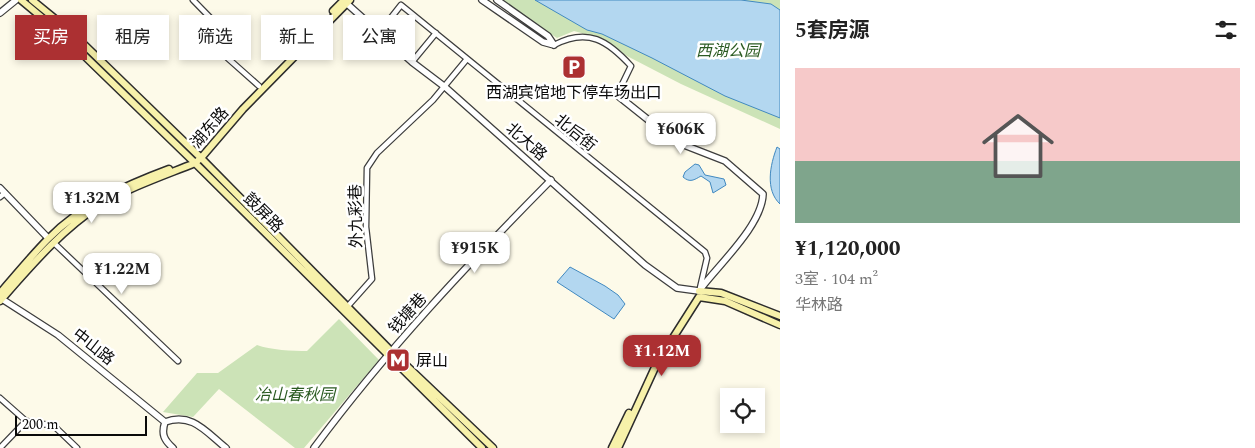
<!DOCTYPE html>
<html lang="zh">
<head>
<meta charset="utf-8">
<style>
  :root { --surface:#fff; --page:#f6f6f6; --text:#222; --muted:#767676; --accent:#ac3032 }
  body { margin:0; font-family:Spectral,"Noto Sans SC",serif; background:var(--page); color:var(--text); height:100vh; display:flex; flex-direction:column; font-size:19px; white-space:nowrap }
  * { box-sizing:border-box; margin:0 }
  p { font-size:16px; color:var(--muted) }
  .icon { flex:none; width:28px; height:28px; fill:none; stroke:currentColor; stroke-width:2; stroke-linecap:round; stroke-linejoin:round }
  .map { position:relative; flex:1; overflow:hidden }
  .panel { display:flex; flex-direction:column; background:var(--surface); width:475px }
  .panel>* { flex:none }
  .top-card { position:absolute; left:15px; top:15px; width:475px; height:45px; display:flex; gap:10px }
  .fabs { position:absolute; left:720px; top:388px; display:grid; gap:10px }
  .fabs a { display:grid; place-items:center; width:45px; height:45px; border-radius:0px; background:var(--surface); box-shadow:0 2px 8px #0003; font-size:25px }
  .scale { position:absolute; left:15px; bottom:12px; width:132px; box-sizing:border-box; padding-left:5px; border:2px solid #0a0a0a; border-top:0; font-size:14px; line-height:18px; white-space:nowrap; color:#0a0a0a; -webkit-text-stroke:4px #fff; paint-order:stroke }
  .price { position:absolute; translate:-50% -42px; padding:0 11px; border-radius:10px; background:#fff; color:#222; font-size:16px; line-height:32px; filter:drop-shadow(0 1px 2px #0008) }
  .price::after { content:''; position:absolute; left:50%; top:30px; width:15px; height:11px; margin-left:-8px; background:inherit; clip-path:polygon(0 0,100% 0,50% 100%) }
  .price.on { background:var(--accent); color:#fff }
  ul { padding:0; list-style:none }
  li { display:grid; align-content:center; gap:10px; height:265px; padding:0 15px }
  li span { display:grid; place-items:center; height:155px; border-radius:0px; color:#555 }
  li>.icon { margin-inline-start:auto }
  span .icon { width:90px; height:90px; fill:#fffc; stroke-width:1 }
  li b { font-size:21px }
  h2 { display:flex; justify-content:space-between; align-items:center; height:60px; padding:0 15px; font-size:21px }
  .chip { padding:0 18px; border-radius:0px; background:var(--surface); box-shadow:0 2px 8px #0003; font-size:18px; line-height:45px }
  .chip.on { background:var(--accent); color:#fff }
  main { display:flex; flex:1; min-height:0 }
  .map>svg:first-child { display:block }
  .green { fill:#cce3b7 }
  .water { fill:#b3d7f0; stroke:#4189c0 }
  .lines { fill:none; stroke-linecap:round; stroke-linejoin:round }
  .minor-casing { stroke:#3d3d3d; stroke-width:7 }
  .tertiary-casing { stroke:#3d3d3d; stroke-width:8 }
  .secondary-casing { stroke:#2c2c2c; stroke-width:9 }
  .minor { stroke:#fff; stroke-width:4.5 }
  .tertiary { stroke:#fff; stroke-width:5.5 }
  .secondary { stroke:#f7f1aa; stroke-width:6 }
  .labels { text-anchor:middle; stroke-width:5; stroke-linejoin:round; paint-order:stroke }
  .park-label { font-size:16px; font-style:italic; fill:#2b5b22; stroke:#fff }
  .poi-label { font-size:16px; fill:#0a0a0a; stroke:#fff }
  .street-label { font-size:16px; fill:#0a0a0a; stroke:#fff }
</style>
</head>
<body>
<main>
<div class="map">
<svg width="780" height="448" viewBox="0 0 780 448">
  <rect width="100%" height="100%" fill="#fdfae9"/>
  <!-- green -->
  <path class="green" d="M498 0H780V129L681 84 627 56 603 39 574 31 557 38Z
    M339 319 379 360 304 448H295L219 389 193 417 163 412 197 373H218L257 345C270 350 293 351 307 351Z"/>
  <!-- water -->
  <path class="water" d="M535 0H741L771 4 780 10V118L725 96 652 58 602 34 587 30Z
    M777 147 780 149V204C765 190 770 165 777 147Z
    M695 164 699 165 705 175 724 179 726 185 713 193 710 182 701 176C694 180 690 183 683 177L685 172Z
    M570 267 605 286 618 295 625 304 614 319 557 282Z"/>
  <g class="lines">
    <!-- minor casing -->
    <g class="minor-casing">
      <path id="minor" d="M193 0 234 42 223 54 259 86
        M379 33 401 5 705 252 707 258 700 288
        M554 45C588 27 608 41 631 66L617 95
        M412 62 436 33
        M0 197 5 193
        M54 243 178 361
        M348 306 372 279 366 227 367 168 377 153 433 100 467 59
        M0 398 26 421 54 426 77 448
        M0 448 26 421"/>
    </g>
    <!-- tertiary casing -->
    <g class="tertiary-casing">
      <path id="tertiary" d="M482 0 543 42 554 45
        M497 0 548 36 554 45
        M345 2 412 62 445 87 645 265 677 288 699 291C717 266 762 226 763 194L725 161 684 145 666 134 617 95
        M0 13 16 0
        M0 188 48 238
        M2 299 58 335 165 422
        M165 422C192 412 206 432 226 448
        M165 422C161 434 164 440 173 448
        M314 448C385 352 467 265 551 180"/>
    </g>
    <!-- secondary casing -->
    <g class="secondary-casing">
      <path id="secondary" d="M21 0 63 35 195 163 482 448
        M32 0 70 31 201 158 391 351 493 448
        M333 11 344 0
        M699 291 721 293 780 316
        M0 293C16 275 31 256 48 239 81 205 126 185 169 169
        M0 301C30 267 61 230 100 205 130 187 163 176 195 163L201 158 243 109 350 0
        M612 448 629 413
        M618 448 657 363 699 297 725 301 780 325"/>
    </g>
    <!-- minor -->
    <use href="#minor" class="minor"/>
    <!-- tertiary -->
    <use href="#tertiary" class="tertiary"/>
    <!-- secondary -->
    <use href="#secondary" class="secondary"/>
  </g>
  <!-- icons -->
  <defs>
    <g id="parking-square" transform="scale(1.25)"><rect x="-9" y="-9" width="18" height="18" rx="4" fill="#ac3032" stroke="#fff"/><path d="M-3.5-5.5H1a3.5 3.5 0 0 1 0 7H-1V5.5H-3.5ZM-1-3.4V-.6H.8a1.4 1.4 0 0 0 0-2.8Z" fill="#fff"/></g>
    <g id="metro-square" transform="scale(1.25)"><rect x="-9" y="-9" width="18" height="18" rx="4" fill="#ac3032" stroke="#fff"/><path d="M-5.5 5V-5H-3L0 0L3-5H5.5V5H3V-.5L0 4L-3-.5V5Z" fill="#fff"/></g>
  </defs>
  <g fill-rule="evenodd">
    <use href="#parking-square" x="574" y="67"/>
    <use href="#metro-square" x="398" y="360"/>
  </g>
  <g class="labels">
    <!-- park labels -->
    <g class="park-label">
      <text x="728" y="56">西湖公园</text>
      <text x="295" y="400">冶山春秋园</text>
    </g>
    <!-- poi labels -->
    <g class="poi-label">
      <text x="574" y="98">西湖宾馆地下停车场出口</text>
      <text x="416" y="366" text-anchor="start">屏山</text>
    </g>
    <!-- street labels -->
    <g class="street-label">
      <text transform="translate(209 127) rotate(-49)" y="6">湖东路</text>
      <text transform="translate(576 132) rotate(39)" y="6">北后街</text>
      <text transform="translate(527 141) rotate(41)" y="6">北大路</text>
      <text transform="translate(264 212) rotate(45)" y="6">鼓屏路</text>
      <text transform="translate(355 216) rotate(-91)" y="6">外九彩巷</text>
      <text transform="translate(407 313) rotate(-48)" y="6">钱塘巷</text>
      <text transform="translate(94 346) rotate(38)" y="6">中山路</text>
    </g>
  </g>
</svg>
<div class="fabs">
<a><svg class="icon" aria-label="locate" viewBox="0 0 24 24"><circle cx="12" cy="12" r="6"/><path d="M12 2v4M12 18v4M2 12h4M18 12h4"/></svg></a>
</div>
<div class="scale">200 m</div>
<b class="price" style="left:681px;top:155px">¥606K</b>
<b class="price" style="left:92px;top:224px">¥1.32M</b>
<b class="price" style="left:475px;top:274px">¥915K</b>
<b class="price" style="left:122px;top:295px">¥1.22M</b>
<b class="price on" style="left:662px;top:377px">¥1.12M</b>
<div class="top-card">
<a class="chip on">买房</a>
<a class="chip">租房</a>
<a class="chip">筛选</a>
<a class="chip">新上</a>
<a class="chip">公寓</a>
</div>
</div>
<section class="panel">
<h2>5套房源<svg class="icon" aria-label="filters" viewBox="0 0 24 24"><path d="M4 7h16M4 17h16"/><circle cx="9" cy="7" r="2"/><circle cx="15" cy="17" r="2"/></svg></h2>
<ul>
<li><span style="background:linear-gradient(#f6c9c9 60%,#7fa58c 0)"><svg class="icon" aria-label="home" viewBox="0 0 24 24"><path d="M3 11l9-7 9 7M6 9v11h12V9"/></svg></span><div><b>¥1,120,000</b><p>3室 · 104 m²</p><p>华林路</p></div></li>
</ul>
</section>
</main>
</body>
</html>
